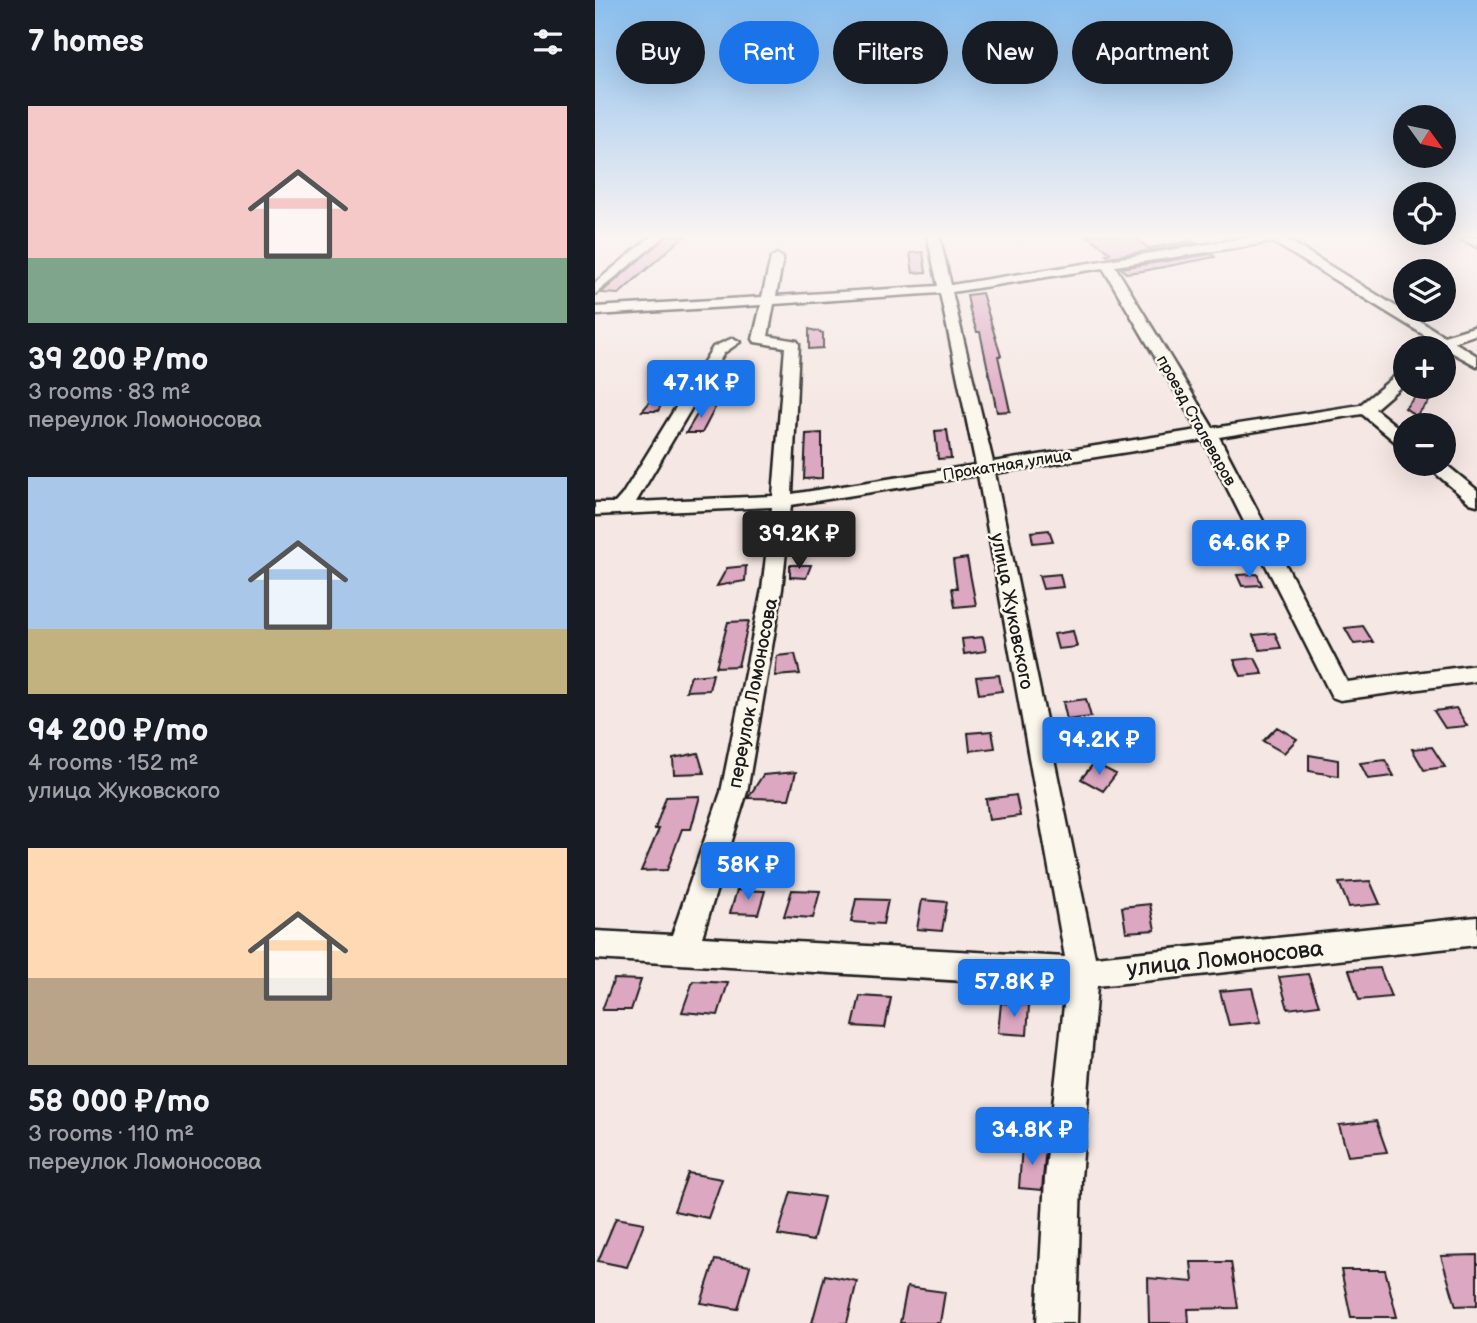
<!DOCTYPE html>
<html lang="en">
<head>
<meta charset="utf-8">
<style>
  :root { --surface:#171b24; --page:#20242c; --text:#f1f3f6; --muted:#9ea1a6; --accent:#1a73e8 }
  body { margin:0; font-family:"Balsamiq Sans",sans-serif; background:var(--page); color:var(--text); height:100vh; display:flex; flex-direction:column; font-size:26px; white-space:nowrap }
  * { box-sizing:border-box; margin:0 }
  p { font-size:23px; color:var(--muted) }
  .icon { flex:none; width:38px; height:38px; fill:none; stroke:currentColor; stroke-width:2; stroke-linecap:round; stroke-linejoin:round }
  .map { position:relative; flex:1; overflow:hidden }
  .panel { display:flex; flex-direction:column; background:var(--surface); width:595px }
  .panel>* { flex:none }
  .banner { position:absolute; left:21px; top:21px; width:665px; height:63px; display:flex; gap:14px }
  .needle { width:46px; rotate:123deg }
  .fabs { position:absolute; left:798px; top:105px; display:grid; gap:14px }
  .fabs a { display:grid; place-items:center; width:63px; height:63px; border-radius:50%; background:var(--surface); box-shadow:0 7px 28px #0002; font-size:35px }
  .price { position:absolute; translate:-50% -60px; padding:0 16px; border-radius:7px; background:var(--accent); color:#fff; font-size:23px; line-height:46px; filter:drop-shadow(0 2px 4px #0008) }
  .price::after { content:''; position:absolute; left:50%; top:42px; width:21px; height:16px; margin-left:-10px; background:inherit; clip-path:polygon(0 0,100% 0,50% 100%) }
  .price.current { background:#222; color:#fff }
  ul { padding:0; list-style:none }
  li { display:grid; align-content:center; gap:14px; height:371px; padding:0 28px }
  li span { display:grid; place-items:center; height:217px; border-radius:0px; color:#555 }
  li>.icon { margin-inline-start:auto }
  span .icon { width:126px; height:126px; fill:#fffc; stroke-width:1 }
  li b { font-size:30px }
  h2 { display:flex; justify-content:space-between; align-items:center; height:84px; padding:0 28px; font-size:30px }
  .tag { padding:0 24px; border-radius:32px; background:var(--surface); box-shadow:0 7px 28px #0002; font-size:24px; line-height:63px }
  .tag.current { background:var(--accent); color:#fff }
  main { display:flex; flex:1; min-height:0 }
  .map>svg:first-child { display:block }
  .building { fill:#dca7c1; stroke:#1c1c1c; stroke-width:2 }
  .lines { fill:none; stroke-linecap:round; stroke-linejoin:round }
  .minor-casing { stroke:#1c1c1c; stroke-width:5 }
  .minor { fill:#fbf7ec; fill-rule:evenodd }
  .labels { text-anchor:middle; stroke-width:5; stroke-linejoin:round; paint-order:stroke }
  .far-street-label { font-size:16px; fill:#1c1c1c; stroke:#fbf7ec }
  .street-label { font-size:19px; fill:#1c1c1c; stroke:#fbf7ec }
  .near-street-label { font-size:23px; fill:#1c1c1c; stroke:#fbf7ec }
</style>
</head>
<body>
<main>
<section class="panel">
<h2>7 homes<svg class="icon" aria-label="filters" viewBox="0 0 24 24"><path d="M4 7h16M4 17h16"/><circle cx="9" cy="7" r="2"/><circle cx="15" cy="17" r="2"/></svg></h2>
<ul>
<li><span style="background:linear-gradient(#f6c9c9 70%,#7fa58c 0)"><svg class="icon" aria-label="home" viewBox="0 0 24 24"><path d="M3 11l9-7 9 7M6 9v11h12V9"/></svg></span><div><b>39 200 ₽/mo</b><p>3 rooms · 83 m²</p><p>переулок Ломоносова</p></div></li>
<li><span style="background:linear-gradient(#a9c7e8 70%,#c2b280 0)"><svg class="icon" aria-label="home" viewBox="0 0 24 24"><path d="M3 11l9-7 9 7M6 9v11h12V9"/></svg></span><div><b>94 200 ₽/mo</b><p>4 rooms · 152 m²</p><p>улица Жуковского</p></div></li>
<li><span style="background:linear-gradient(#ffd9b3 60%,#b9a48a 0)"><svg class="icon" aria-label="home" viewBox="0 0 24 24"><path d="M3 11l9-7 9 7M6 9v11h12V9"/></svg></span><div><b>58 000 ₽/mo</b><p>3 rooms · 110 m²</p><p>переулок Ломоносова</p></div></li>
</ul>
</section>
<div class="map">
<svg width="882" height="1323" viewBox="0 0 882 1323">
  <rect width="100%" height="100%" fill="#f5e7e3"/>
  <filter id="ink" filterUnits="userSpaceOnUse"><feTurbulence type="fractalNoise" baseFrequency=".0143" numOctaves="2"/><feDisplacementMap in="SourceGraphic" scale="14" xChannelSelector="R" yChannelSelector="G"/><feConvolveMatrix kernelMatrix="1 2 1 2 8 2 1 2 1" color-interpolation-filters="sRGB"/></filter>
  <g filter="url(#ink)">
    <!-- building -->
    <path class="building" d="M73 235H90L24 294 6 293Z
      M492 235H544V241L553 248 596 241 600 243 514 257 511 254 515 253Z
      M328 252 331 272 318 273 315 253Z
      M616 254 620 257 548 271 531 273 526 268Z
      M387 293 406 356H403L415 411 402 412 385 332H382L375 311 372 295Z
      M214 329 228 333V348L214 349Z
      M74 380 78 383 63 411H47Z
      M829 387H847L821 416 810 408Z
      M107 406H121L107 433H91Z
      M352 430 356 458 343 459 340 431Z
      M227 433V478L209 479 211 434Z
      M637 527 643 538 622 540 617 528Z
      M454 530 458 541 438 543 436 532Z
      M372 558 381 605 360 607 357 588H362L358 560Z
      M195 565H216L211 578 195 577Z
      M151 566 150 581 122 586 132 568Z
      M465 574 468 587 448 589 444 576Z
      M662 574 667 585 647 586 642 575Z
      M154 621 143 666 121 667 133 622Z
      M768 626 778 642 759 644 750 628Z
      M478 631 482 647 463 649 459 634Z
      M680 633 686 648 665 650 658 635Z
      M388 637 391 651 369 654 367 639Z
      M200 654 205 674 180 676 182 656Z
      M660 658 668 674 646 676 639 660Z
      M118 674 114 690 91 691 96 676Z
      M404 675 407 691 384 694 381 677Z
      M491 699 496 717 472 720 468 702Z
      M861 708 872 726 850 728 839 711Z
      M682 727 702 739 689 753 668 741Z
      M397 731 400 748 375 751 373 733Z
      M837 747 850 767 829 770 817 749Z
      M103 753 109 773 79 774 78 758Z
      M714 755 743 760V776L714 771Z
      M790 760 799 776 773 779 765 763Z
      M499 763 521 774 508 791 486 779Z
      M201 772 194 799 153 798 168 775Z
      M421 795 425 816 394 820 391 799Z
      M105 796 96 829H87L72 870 46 871 64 829H60L71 797Z
      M775 881 785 904 754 907 744 883Z
      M142 890 170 891 163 914 135 913Z
      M197 890 225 891 218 918 189 916Z
      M261 899 293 900 288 924 256 922Z
      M327 900 352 902 347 931 322 929Z
      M555 904 560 930 531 932 527 907Z
      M785 968 796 997 764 1000 754 970Z
      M713 974 724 1005 693 1009 684 977Z
      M19 979 46 980 36 1010H7Z
      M98 981 133 983 123 1015 87 1012Z
      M657 988 666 1022 634 1025 625 991Z
      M265 996 296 998 290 1028 258 1026Z
      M406 1003 434 1005 432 1035 403 1033Z
      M781 1121 792 1152 753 1156 744 1125Z
      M427 1145 451 1146 447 1190 424 1188Z
      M93 1173 127 1179 113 1218 79 1211Z
      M196 1192 229 1197 218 1241 183 1235Z
      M21 1218 49 1223 32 1267 3 1261Z
      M882 1255V1305L861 1306 846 1256Z
      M120 1260 155 1266 143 1309 106 1303Z
      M596 1262H636L643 1308 593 1309 594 1323H554L553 1278 598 1282Z
      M746 1270H790L802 1317H756Z
      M230 1275 262 1281 252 1323H217Z
      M312 1287 350 1292 345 1323H305Z"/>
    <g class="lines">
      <!-- minor casing -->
      <g class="minor-casing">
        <path id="minor" d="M58 235H71L0 294V283Z
          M332 235H344L356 285 670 235H702L691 239 849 336 882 326V334L859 342 882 356V366L849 348H836L835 346 839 341 678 242 520 266 618 428 765 405 805 372 810 370V383L780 409 810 433V446L804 445 767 414 624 437 752 682 882 665V681L745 700 737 697 608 440 400 473 500 957 882 917V945L502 986 486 1178 482 1323H442L450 1178 471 987 0 959V931L77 935 126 792 167 589 177 507 0 515V503H20L27 495 118 347 138 338 145 342 129 353 41 502 178 496 190 347 160 342 158 339 166 305 0 315V307L167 297 176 258 182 254 188 258 181 296 343 286ZM508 268 603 430 398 462 357 292ZM345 293 381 465 197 494 204 344 202 341 173 336 179 304ZM383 475 470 957 107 937 152 792 187 589 196 505Z
          M862 235 882 238V247L863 237Z
          M849 463 882 490V505L875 503 830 464Z"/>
      </g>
      <!-- minor -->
      <use href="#minor" class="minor"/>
    </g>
  </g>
  <!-- sky -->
  <linearGradient id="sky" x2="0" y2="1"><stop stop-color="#89beee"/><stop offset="0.56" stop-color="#faf4f2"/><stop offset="1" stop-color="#faf4f2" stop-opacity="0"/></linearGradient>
  <rect width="882" height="421" fill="url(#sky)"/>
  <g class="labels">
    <!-- far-street labels -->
    <g class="far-street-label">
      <text transform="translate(602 420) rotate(61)" y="6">проезд Сталеваров</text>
      <text transform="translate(412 464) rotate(-9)" y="6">Прокатная улица</text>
    </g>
    <!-- street labels -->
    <g class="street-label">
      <text transform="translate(418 611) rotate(79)" y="7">улица Жуковского</text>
      <text transform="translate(157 693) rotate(-79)" y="7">переулок Ломоносова</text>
    </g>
    <!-- near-street labels -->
    <g class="near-street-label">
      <text transform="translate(630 958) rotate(-6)" y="8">улица Ломоносова</text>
    </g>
  </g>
</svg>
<div class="fabs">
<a><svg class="needle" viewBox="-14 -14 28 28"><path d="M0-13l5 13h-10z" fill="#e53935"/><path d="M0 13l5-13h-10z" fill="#9ea1a6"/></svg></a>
<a><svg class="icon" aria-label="locate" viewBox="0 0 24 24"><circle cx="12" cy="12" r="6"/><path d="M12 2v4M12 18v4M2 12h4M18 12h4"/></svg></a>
<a><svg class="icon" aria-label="layers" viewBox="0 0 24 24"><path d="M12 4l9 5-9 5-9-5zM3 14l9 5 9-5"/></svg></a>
<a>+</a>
<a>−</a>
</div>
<b class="price" style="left:106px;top:420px">47.1K ₽</b>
<b class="price current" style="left:204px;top:571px">39.2K ₽</b>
<b class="price" style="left:654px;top:580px">64.6K ₽</b>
<b class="price" style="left:504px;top:777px">94.2K ₽</b>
<b class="price" style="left:153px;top:902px">58K ₽</b>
<b class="price" style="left:419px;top:1019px">57.8K ₽</b>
<b class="price" style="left:437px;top:1167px">34.8K ₽</b>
<div class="banner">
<a class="tag">Buy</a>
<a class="tag current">Rent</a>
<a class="tag">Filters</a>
<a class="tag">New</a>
<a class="tag">Apartment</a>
</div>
</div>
</main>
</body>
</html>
